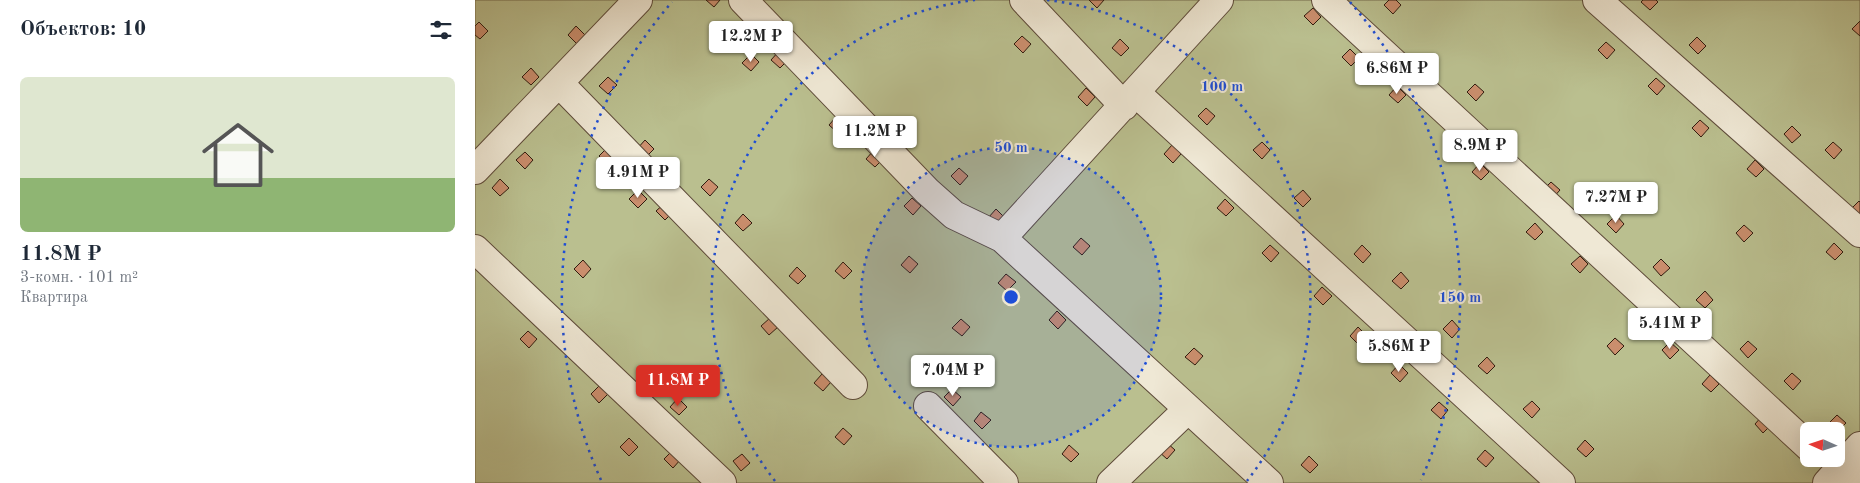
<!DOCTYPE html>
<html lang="ru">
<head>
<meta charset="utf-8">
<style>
  :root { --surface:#fff; --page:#f6f6f7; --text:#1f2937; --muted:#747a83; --accent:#d93025 }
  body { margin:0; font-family:"Old Standard TT",serif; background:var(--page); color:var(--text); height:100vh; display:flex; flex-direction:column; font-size:19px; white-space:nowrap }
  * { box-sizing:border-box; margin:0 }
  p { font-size:16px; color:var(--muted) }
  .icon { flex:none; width:28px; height:28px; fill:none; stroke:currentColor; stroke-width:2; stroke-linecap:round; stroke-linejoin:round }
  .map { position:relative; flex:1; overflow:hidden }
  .panel { display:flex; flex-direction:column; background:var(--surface); width:475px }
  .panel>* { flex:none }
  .needle { width:32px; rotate:273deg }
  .tools { position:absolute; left:1325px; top:422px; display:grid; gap:10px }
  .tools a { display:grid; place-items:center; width:45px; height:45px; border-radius:8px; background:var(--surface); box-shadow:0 5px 20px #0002; font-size:25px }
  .price { position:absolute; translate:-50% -42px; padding:0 11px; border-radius:5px; background:#fff; color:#222; font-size:16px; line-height:32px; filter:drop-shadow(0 1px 2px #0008) }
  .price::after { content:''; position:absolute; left:50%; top:30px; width:15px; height:11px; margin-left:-8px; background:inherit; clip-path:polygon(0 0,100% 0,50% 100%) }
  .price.active { background:var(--accent); color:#fff }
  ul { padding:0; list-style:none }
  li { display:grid; align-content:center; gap:10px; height:265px; padding:0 20px }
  li span { display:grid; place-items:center; height:155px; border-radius:8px; color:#555 }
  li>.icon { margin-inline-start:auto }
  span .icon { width:90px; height:90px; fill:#fffc; stroke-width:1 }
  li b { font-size:21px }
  h2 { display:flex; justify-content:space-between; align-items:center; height:60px; padding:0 20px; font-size:21px }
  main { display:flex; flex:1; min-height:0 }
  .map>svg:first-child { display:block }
  .green { fill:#babf8f; stroke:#756d4e; fill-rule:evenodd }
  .building { fill:#ca8e6d; stroke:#301b0e }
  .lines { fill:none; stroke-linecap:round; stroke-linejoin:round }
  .minor-casing { stroke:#5e4b3a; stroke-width:30 }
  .minor { stroke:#efe8d5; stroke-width:28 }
  .ring { fill:none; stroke:#1d4ed8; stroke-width:2.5; stroke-dasharray:2.5 5 }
  .centre { fill:#1d4ed8; stroke:#efe8d5; stroke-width:2.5 }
  .ring-label { font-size:15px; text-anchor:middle; font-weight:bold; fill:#1d4ed8; stroke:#efe8d5; stroke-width:4; stroke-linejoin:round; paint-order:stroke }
</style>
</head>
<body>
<main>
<section class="panel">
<h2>Объектов: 10<svg class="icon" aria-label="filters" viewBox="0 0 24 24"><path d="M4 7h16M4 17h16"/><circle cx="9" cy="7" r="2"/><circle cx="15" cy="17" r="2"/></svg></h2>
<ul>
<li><span style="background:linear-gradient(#dfe7d0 65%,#8fb573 0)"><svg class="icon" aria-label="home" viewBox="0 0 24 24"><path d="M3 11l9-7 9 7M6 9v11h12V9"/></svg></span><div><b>11.8M ₽</b><p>3-комн. · 101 m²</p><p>Квартира</p></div></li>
</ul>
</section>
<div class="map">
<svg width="1385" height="483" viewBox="0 0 1385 483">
  <rect width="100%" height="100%" fill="#e6dcbf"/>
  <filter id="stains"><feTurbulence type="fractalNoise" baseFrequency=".004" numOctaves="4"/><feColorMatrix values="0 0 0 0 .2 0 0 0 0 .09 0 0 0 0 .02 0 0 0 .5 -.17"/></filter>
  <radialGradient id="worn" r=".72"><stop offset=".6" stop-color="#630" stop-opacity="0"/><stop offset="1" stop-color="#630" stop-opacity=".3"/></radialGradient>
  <!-- green -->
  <path class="green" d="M0 0H1385V483H0ZM1334 431H1361V459H1334Z"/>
  <!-- building -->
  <path class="building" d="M231 0H245L239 7Z
    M614 0H629L622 8Z
    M914 0H921L926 5 918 14 909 5Z
    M1168 0H1181L1183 2 1175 10 1166 2Z
    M838 8 846 17 838 25 829 16Z
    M1385 21V36L1377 29Z
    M4 22 13 31 5 39 0 35V26Z
    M101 26 110 35 102 44 93 35Z
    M547 36 556 44 548 53 539 44Z
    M1222 37 1231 46 1223 54 1214 45Z
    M645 39 654 48 646 56 637 48Z
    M1131 42 1140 50 1132 59 1123 50Z
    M875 49 884 58 876 66 867 57Z
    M304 51 313 60 305 68 296 60Z
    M276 54 284 62 276 71 267 63Z
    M56 68 64 77 56 85 47 77Z
    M133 77 142 85 133 94 124 86Z
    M1181 78 1190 86 1182 95 1173 86Z
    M1000 84 1009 92 1001 101 992 92Z
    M922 86 931 95 923 103 914 95Z
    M611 88 620 97 612 106 603 97Z
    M731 108 740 116 732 125 723 116Z
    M362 116 371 125 363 133 354 125Z
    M1225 120 1234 128 1226 137 1217 128Z
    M432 122 441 130 433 139 424 130Z
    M1317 126 1326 135 1317 143 1309 134Z
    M170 140 179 149 170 158 162 149Z
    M787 142 795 150 787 159 778 150Z
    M1358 142 1367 150 1359 159 1350 150Z
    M697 145 706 154 698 163 689 154Z
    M132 148 141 156 133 165 124 156Z
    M399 150 409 158 400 167 391 159Z
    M50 152 58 160 50 169 41 160Z
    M1280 160 1289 169 1281 177 1272 169Z
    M1005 163 1014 172 1006 180 997 172Z
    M484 168 493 176 485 185 476 176Z
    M25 179 34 188 25 196 17 188Z
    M234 179 243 187 235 196 226 187Z
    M1076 182 1085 190 1077 199 1068 190Z
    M163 190 172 199 163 208 154 199Z
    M828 190 836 199 828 207 819 198Z
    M437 198 446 206 438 215 429 206Z
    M750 199 759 208 751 216 742 208Z
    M1384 201 1385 202V217L1375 210Z
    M190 203 199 211 190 220 181 211Z
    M521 209 530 218 521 226 513 218Z
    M268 214 277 223 268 231 260 223Z
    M1141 215 1149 224 1141 233 1132 224Z
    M1060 223 1068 232 1060 240 1051 232Z
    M1269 225 1278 233 1269 242 1261 233Z
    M606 238 615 246 607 255 598 247Z
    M1359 243 1368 252 1360 260 1351 252Z
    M795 245 804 253 796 262 787 253Z
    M887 245 896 254 888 263 879 254Z
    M434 256 443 264 435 273 426 265Z
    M1105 256 1113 264 1105 273 1096 264Z
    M1186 259 1195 268 1186 276 1178 267Z
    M108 260 116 269 108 278 99 269Z
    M368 262 377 271 369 279 360 271Z
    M322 267 331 276 323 284 314 276Z
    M926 272 934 281 926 289 917 281Z
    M531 274 541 282 532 291 523 283Z
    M847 287 857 296 848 305 839 296Z
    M1230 291 1238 300 1230 308 1221 300Z
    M582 311 591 320 583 329 574 320Z
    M295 318 303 327 294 335 286 326Z
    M486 319 495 327 487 336 477 328Z
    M977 320 985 329 977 338 968 329Z
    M883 327 892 336 884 345 875 336Z
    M53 331 62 339 54 348 45 339Z
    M1140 338 1149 346 1140 355 1132 346Z
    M1273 341 1282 349 1273 358 1265 349Z
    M1195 342 1204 350 1195 359 1187 350Z
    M719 348 728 356 720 365 710 357Z
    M1012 357 1020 366 1012 374 1003 366Z
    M924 364 933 373 925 382 916 373Z
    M1317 373 1326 381 1318 390 1309 381Z
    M347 374 356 382 348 391 339 383Z
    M1235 375 1244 384 1236 392 1227 384Z
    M124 386 133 394 124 403 116 394Z
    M477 389 486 397 478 406 469 397Z
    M203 398 212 407 204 415 195 407Z
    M1057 401 1065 409 1057 418 1048 409Z
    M964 402 973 410 966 419 956 410Z
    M506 412 516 420 507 429 499 421Z
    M1288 415 1297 424 1288 433 1280 424Z
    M1362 415 1371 423 1362 432 1354 423Z
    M368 428 377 436 369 445 360 437Z
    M154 438 163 447 154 456 145 447Z
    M1110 440 1119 449 1111 457 1102 449Z
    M691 442 700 450 692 459 683 451Z
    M594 445 604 454 596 462 587 454Z
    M1010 450 1019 458 1011 467 1002 459Z
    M197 451 206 459 198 468 189 459Z
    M267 454 275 463 266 471 258 461Z
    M834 456 843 465 835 473 826 465Z"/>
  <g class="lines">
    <!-- minor casing -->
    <g class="minor-casing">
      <path id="minor" d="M268 0 452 191 479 215 527 238 794 483
        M549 0 649 106
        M851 0 1334 447
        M1122 0 1385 233
        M84 83 378 385
        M660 92 1086 483
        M0 170 163 0
        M527 238 744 0
        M0 249 247 483
        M453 406 529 483
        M1368 465 1385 481
        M636 483 713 409
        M1352 483 1385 446"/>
    </g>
    <!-- minor -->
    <use href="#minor" class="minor"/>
  </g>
  <!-- distance rings -->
  <circle cx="536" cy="297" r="150" fill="#1d4ed8" fill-opacity=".12"/>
  <g class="ring">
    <circle cx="536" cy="297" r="150"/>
    <path d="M300 481A299 299 0 0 1 500 0M572 0A299 299 0 0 1 772 481"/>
    <path d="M126 480A449 449 0 0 1 197 2M875 2A449 449 0 0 1 946 480"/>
  </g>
  <circle cx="536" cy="297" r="8" class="centre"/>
  <g class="ring-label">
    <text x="747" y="91">100 m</text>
    <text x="536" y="152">50 m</text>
    <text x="985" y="302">150 m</text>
  </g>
  <rect width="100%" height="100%" filter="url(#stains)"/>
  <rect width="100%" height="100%" fill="url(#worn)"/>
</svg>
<div class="tools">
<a><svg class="needle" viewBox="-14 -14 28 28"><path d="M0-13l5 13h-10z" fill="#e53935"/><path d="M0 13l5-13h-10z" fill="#747a83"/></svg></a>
</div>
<b class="price" style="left:276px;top:63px">12.2M ₽</b>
<b class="price" style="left:922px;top:95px">6.86M ₽</b>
<b class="price" style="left:400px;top:158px">11.2M ₽</b>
<b class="price" style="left:1005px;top:172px">8.9M ₽</b>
<b class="price" style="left:163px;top:199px">4.91M ₽</b>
<b class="price" style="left:1141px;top:224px">7.27M ₽</b>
<b class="price" style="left:1195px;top:350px">5.41M ₽</b>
<b class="price" style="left:924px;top:373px">5.86M ₽</b>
<b class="price" style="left:478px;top:397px">7.04M ₽</b>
<b class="price active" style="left:203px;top:407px">11.8M ₽</b>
</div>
</main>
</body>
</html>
